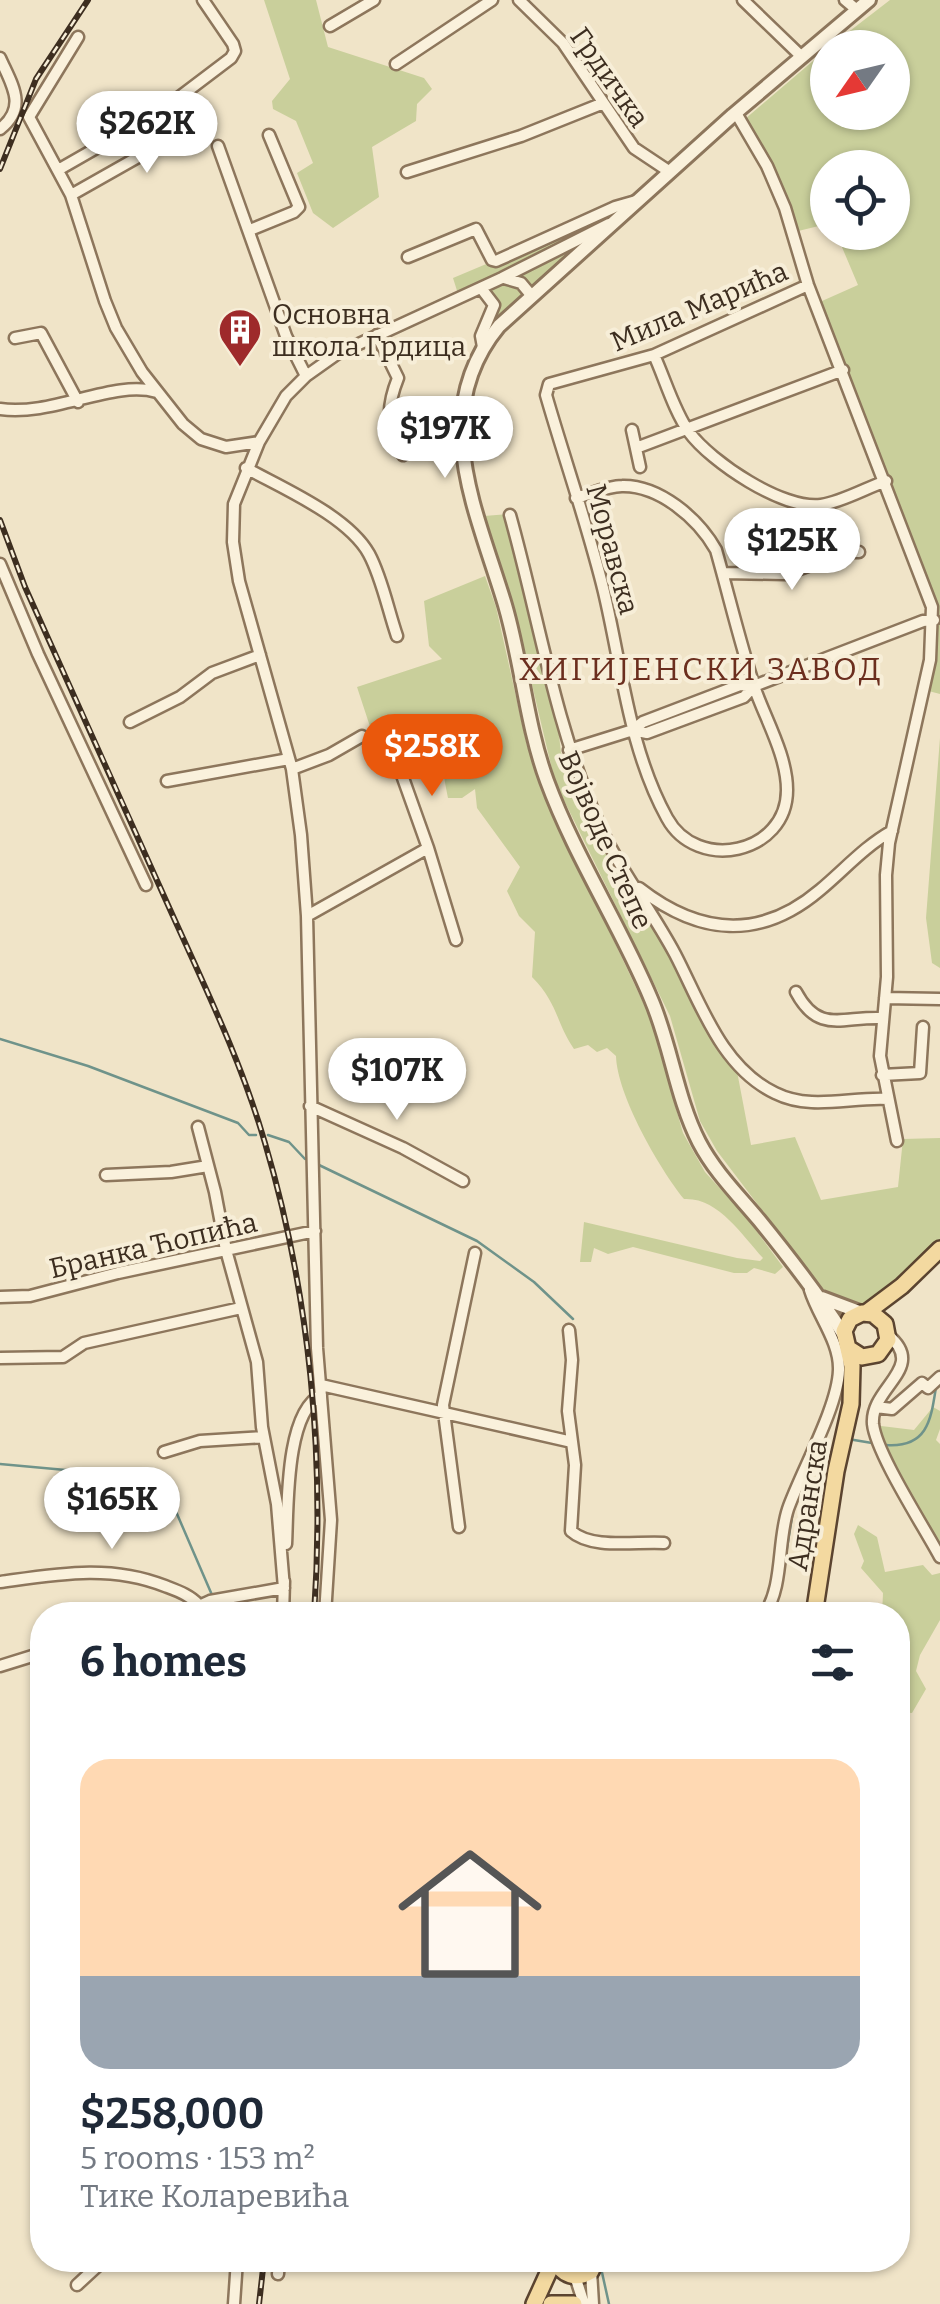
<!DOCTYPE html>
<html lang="en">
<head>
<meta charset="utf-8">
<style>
  :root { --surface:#fff; --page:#f2f2f3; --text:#1f2937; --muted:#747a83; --accent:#ea580c }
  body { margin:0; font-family:Bitter,serif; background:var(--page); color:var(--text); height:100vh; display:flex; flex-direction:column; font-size:38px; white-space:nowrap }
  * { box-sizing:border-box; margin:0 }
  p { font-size:32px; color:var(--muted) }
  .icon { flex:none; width:55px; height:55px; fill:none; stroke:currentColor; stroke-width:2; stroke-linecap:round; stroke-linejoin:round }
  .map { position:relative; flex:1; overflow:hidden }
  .drawer { position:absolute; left:30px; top:1602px; width:880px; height:670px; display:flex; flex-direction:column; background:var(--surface); border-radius:40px; box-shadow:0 2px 8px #0004 }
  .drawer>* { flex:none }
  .needle { width:65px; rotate:236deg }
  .buttons { position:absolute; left:810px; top:30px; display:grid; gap:20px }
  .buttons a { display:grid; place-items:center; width:100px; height:100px; border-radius:50%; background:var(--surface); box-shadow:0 2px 8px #0004; font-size:50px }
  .price { position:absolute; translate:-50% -85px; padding:0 22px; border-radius:35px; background:#fff; color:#222; font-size:32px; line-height:65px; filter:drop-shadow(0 2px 5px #0008) }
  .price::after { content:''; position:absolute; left:50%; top:60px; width:30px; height:22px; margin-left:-15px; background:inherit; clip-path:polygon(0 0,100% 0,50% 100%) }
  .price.on { background:var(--accent); color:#fff }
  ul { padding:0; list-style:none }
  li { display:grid; align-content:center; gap:20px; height:530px; padding:0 50px }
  li span { display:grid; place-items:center; height:310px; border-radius:30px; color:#555 }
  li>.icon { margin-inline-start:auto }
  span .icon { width:180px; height:180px; fill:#fffc; stroke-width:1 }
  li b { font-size:42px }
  h2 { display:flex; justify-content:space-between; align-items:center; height:120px; padding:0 50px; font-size:42px }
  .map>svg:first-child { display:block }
  .green { fill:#c9cf9b }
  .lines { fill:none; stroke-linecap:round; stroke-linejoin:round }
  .stream { stroke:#6f938a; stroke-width:2.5 }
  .minor-casing { stroke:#8d765c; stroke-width:15 }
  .tertiary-casing { stroke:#8d765c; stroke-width:18 }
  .primary-casing { stroke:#5b4430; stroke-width:20 }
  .minor { stroke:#faf1dc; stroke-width:10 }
  .tertiary { stroke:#faf1dc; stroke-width:12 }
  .primary { stroke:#f3d9a0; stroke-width:15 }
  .rail-casing { stroke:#3d2e20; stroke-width:6 }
  .rail { stroke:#f7eed8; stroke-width:2.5; stroke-dasharray:8; stroke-linecap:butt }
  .labels { text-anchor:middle; stroke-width:8; stroke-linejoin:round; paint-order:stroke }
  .street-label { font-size:28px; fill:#3d2e20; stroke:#f7eed8 }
  .poi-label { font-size:28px; fill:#3d2e20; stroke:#f7eed8; text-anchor:start }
  .quarter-label { font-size:32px; letter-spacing:2.5px; fill:#6b2e1e; stroke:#f7eed8 }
</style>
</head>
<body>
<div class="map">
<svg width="940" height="2304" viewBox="0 0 940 2304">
  <rect width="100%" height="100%" fill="#f0e4c8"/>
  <!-- green -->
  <path class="green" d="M264 0H316L328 47 424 78 432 89 417 104 416 121 372 147 379 197 333 228 313 213 297 173 313 163 296 121 273 109 272 101 290 79Z
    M890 0H940V694L921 689 927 661 930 609 813 305 858 285 836 233 892 232V168H828L827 224 790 233 773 186 738 125 827 49 828 112H892V48L829 47Z
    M636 201 483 347 493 313 481 288 459 297 453 278Z
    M509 514 555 699 561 753 736 1066 751 1145 795 1137 821 1200 898 1187 903 1139 940 1138V1240L885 1295 864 1310 826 1294 717 1151 700 1121 670 1016 555 782 516 617 484 516Z
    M485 576 496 607 527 746 549 804 650 1017 683 1133 705 1172 747 1218 783 1267 775 1274 754 1268 747 1273H734L633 1247 608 1254 594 1248 591 1262H580L584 1222 737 1258 760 1261 763 1258C742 1235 718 1197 684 1199 659 1168 617 1095 616 1056L607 1048 597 1052 588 1045 574 1049C556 1023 558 1003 532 977L535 932 519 916 507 891 520 867 477 808 475 789 462 798H448C442 768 440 760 461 737L382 763 357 687 442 659 429 646 424 601Z
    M940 738V968L932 963 926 918Z
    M933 1407 940 1411V1429L936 1440 940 1444V1544H933L873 1425 914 1430Z
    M858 1525 877 1537 885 1572 923 1565 932 1575 940 1573V1620L920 1655 916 1671 926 1689 912 1713 898 1712V1615H882L883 1593 861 1568 864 1561 854 1534Z"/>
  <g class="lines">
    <!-- stream -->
    <path class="stream" d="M0 1039 88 1066 238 1123 249 1135H256
      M268 1135 289 1142 305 1159
      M319 1165 477 1241 534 1282 573 1319
      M848 1439 872 1443
      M886 1445C928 1448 931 1419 936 1387
      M0 1464 142 1477 161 1487 171 1500 212 1595
      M785 1560 793 1511 817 1454
      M210 1615 213 1602
      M774 1615 781 1583
      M601 2268 609 2304"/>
    <!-- minor casing -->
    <g class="minor-casing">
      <path id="minor" d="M519 0 563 43 634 148 670 172
        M743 0 802 57
        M845 0 857 10
        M330 26 374 0
        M78 37 29 117 71 195 105 301 116 328 142 372 183 424 201 439 226 447 259 442
        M0 58C12 85 28 107 0 129
        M396 64 492 0
        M736 113 767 166 785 208 808 285 932 607 930 660 889 843 886 875 887 977 880 1056 897 1141
        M218 146 286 336 306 376
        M58 170 161 111 231 58 235 51 233 44 203 0
        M407 172 521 136 601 104
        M71 195 200 122
        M250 230 294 212 299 207 269 135
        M408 257 476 229 492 260 496 261 615 207 636 201
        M504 278 521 283 531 295
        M481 288 494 305 481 336 483 347
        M377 335 398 378C386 408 387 424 403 455
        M15 338 41 333 78 402
        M654 355C665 379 674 411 689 432 711 462 783 510 821 505 842 502 866 488 886 481
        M0 409C52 417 114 379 157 392
        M632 430 640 467
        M636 448 843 370
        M246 468C282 488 348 516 369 554 382 578 388 610 397 636
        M576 498C591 494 607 486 622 486 659 485 698 518 716 550 729 596 740 643 755 689 766 720 787 756 787 790 787 854 697 873 667 818 629 749 622 668 604 592 588 526 565 461 546 395L549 384 654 355 808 285
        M510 515C538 615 554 719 595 815 615 864 650 907 675 954 701 1004 721 1067 775 1093 811 1111 849 1097 887 1099
        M0 564 38 654 146 885
        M723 573 786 574 847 552H859
        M130 722 180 697 212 673 260 655
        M633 730 647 733 744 697 754 686
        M569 750 633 730 643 722 740 685 754 686 923 621 934 620
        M398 764 428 848
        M292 769 329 755 362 736
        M167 781 289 759
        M639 888C699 935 760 941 820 890 844 870 865 846 892 831
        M307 916 428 848 456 940
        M796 992C819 1035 843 1016 882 1018
        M885 998 940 999
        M882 1075 920 1073 923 1027
        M310 1106 403 1148 463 1181
        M106 1175 171 1172 208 1166
        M0 1297 30 1296 118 1273 315 1231
        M569 1330 572 1360 568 1411 575 1465 571 1531C592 1550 637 1541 664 1543
        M888 1335C928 1368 870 1387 873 1424 876 1453 924 1527 940 1557
        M0 1358 63 1357 84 1343 241 1308
        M321 1385 572 1442
        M876 1407 892 1409 922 1383 928 1388 940 1377
        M164 1452 200 1441 264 1437
        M459 1527 443 1405 475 1253
        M286 1544C288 1508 285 1413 321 1395
        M0 1582C57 1574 110 1564 165 1586 178 1591 190 1595 199 1605
        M179 1615 210 1601 284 1588 277 1504 262 1427 257 1362 226 1250 215 1192 198 1127
        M283 1615 284 1581
        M325 1615 331 1520 317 1348 307 916 301 835 292 769 239 581 233 542 234 504 259 442 286 396 306 376 337 354 502 278 609 224
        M764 1615C784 1586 777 1542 788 1509 801 1472 838 1407 839 1370 840 1342 818 1316 810 1290
        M0 1666 42 1653
        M591 2271 593 2304
        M278 2274 279 2260
        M575 2276 584 2304
        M77 2285 104 2260
        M234 2304 237 2260"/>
    </g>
    <!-- tertiary casing -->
    <g class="tertiary-casing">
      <path id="tertiary" d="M822 1298 862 1313
        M844 1335C819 1295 789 1257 759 1220 738 1195 714 1171 699 1142 676 1097 671 1045 651 999 620 925 575 857 547 781 526 724 522 663 505 605 477 511 427 413 499 326L733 115 869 0"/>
    </g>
    <!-- primary casing -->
    <g class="primary-casing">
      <path id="primary" d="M866 1313 902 1286 940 1249
        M814 1615 836 1471 851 1404 852 1366 844 1331 850 1319 862 1313 873 1314 885 1324 888 1340 878 1354 862 1357 848 1348
        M556 2260C562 2276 576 2280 591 2271L596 2260
        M534 2304 554 2260
        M551 2304H574"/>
    </g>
    <!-- minor -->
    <use href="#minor" class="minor"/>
    <!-- tertiary -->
    <use href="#tertiary" class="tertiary"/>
    <!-- primary -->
    <use href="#primary" class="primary"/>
    <!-- rail casing -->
    <g class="rail-casing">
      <path id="rail" d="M0 169 36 79 88 0
        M0 520 25 587C73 693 121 799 168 905 203 983 241 1060 265 1143 310 1295 325 1457 314 1615
        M259 2304 264 2260"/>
    </g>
    <!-- rail -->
    <use href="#rail" class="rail"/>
  </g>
  <!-- icons -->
  <defs>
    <g id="building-pin" transform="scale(2.25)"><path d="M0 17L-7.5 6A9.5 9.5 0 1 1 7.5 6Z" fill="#9e2a2b" stroke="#f7eed8"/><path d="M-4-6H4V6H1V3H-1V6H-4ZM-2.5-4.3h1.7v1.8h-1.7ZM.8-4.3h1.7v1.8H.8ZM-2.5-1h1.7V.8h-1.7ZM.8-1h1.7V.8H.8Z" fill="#fff"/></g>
  </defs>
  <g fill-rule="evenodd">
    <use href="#building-pin" x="240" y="330"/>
  </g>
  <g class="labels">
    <!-- street labels -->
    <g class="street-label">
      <text transform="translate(610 77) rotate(55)" y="10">Грдичка</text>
      <text transform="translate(699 306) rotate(-23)" y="10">Мила Марића</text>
      <text transform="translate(613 549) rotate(75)" y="10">Моравска</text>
      <text transform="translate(606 840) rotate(66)" y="10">Војводе Степе</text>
      <text transform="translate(153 1245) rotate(-13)" y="10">Бранка Ћопића</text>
      <text transform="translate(807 1505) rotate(-81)" y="10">Адранска</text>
    </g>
    <!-- poi labels -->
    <g class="poi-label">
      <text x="272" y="324">Основна<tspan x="272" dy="32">школа Грдица</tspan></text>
    </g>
    <!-- quarter labels -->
    <g class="quarter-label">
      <text x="701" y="680">ХИГИЈЕНСКИ ЗАВОД</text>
    </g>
  </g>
</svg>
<div class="buttons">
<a><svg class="needle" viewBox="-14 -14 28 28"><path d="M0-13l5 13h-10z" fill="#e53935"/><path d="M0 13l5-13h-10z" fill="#747a83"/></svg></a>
<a><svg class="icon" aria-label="locate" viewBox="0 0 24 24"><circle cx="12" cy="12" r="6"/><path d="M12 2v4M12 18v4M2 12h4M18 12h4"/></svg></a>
</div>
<b class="price" style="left:147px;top:176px">$262K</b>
<b class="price" style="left:445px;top:481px">$197K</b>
<b class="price" style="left:792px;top:593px">$125K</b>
<b class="price on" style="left:432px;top:799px">$258K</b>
<b class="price" style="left:397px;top:1123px">$107K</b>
<b class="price" style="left:112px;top:1552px">$165K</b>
<section class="drawer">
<h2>6 homes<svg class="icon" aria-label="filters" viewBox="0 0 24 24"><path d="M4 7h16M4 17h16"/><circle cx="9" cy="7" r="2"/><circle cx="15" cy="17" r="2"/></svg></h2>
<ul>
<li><span style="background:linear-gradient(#ffd9b3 70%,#9aa5b1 0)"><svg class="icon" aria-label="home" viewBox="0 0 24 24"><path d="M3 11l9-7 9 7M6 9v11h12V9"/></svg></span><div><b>$258,000</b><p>5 rooms · 153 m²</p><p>Тике Коларевића</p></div></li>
</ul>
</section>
</div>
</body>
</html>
